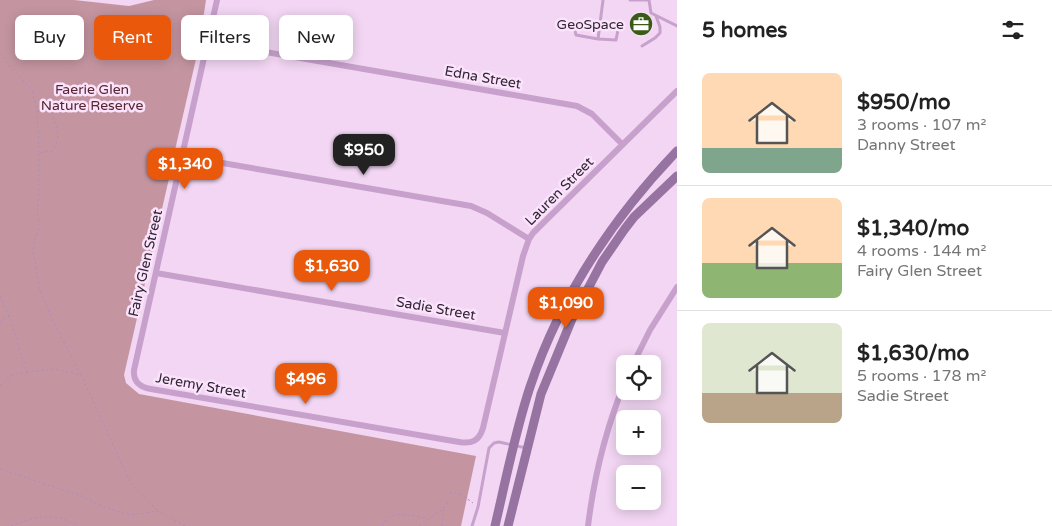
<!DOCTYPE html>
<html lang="en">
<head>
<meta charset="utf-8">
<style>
  :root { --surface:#fff; --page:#f2f2f2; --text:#222; --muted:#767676; --line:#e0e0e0; --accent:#ea580c }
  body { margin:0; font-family:"Varela Round",sans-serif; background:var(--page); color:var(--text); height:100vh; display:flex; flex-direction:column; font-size:19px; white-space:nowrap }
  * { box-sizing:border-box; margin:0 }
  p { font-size:16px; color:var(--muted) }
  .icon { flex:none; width:28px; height:28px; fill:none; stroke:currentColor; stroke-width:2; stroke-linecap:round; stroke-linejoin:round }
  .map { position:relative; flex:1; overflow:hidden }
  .details { display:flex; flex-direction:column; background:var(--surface); width:375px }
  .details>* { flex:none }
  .top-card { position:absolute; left:15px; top:15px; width:475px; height:45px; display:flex; gap:10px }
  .fabs { position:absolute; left:616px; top:355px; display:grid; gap:10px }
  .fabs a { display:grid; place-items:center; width:45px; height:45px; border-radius:8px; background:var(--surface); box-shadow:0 2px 12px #0003; font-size:25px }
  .price { position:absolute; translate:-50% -42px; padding:0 11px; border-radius:10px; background:var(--accent); color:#fff; font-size:16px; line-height:32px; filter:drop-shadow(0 1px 2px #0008) }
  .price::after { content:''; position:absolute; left:50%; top:30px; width:15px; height:11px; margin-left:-8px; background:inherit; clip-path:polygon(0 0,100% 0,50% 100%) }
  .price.on { background:#222; color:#fff }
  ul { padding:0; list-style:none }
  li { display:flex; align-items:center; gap:15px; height:125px; padding:0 25px }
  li+li { border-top:1px solid var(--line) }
  li span { display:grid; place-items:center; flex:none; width:140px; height:100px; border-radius:8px; color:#555 }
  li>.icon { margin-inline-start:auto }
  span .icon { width:60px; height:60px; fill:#fffc; stroke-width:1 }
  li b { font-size:21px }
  h2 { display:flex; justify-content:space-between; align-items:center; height:60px; padding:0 25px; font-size:21px }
  .chip { padding:0 18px; border-radius:8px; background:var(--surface); box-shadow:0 2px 12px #0003; font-size:18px; line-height:45px }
  .chip.on { background:var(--accent); color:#fff }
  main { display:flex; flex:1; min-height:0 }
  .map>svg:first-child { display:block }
  .park { fill:#c495a1 }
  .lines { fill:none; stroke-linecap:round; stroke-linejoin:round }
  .path { stroke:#b18cb8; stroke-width:1; stroke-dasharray:2.5 2.5; stroke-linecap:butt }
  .lane { stroke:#c7a1cc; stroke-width:3 }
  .street { stroke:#c7a1cc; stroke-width:6 }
  .secondary { stroke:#9673a0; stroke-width:9 }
  .labels { text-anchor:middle; stroke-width:5; stroke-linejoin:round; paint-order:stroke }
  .poi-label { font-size:14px; fill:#312536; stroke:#fae3fb; text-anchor:end }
  .street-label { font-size:14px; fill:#312536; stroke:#fae3fb }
  .park-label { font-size:14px; fill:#572631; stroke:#fae3fb }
</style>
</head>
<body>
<main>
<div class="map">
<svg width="677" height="526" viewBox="0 0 677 526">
  <rect width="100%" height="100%" fill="#f2d6f3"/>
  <!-- park -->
  <path class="park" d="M0 0H74L129 6 154 0H206L199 46 175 150 170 159 173 161 124 375 126 383 139 394 476 456 461 526H0Z"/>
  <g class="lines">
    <!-- path -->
    <path class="path" d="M0 53 11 68 32 90 37 111H50C57 126 62 137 52 151L39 153V194L37 213 40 224 33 248 40 291 54 323 81 375
      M37 111 39 152
      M0 296 9 316 27 372 55 369 81 375 131 484 158 511
      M0 323 9 316
      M0 386 12 375 27 372
      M0 469 82 496 106 508 131 515 158 511 185 526
      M450 493 451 492 462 495 473 503
      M11 526C34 517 55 511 77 526
      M382 526C384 523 387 519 390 517 399 512 418 516 427 519
      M419 526 444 508 449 500
      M442 526 444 509"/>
    <!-- lane -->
    <path class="lane" d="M603 0 598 39 616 40 618 30
      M630 0H648
      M649 0 651 13 677 26
      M576 22 575 31 576 35 598 39
      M642 46 655 38 660 33V27L656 16
      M472 526 478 507 489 448 494 443 499 442 526 448"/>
    <!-- street -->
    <path class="street" d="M217 0 134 370C133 382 140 387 151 389L459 442C472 444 479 441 483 428L523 256 529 239 533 233 677 91
      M208 42 577 106 592 114 622 144
      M182 156 471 206 487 213 529 239
      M156 273 505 333
      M633 364 650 330 677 287
      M588 526C594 477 606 428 625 382"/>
    <!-- secondary -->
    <path class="secondary" d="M495 526C506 479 515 432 530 387 560 297 612 219 677 151
      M508 526 541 394 572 319 602 262 624 230 634 217 677 176"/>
  </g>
  <!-- icons -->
  <defs>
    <g id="office-disc" transform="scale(1.25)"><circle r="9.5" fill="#3a5b17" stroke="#fae3fb"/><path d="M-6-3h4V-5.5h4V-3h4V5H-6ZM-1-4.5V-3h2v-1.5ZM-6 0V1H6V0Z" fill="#fff"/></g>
  </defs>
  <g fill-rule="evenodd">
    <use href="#office-disc" x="641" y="24"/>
  </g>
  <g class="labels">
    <!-- poi labels -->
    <g class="poi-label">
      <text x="624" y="29">GeoSpace</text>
    </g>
    <!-- street labels -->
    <g class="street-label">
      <text transform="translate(483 77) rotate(10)" y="5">Edna Street</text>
      <text transform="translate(559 191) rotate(-45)" y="5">Lauren Street</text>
      <text transform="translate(145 263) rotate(-77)" y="5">Fairy Glen Street</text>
      <text transform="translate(436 308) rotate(10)" y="5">Sadie Street</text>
      <text transform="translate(201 385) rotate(10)" y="5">Jeremy Street</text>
    </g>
    <!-- park labels -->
    <g class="park-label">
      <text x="92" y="94">Faerie Glen<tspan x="92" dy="16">Nature Reserve</tspan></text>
    </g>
  </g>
</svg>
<div class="fabs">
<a><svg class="icon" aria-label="locate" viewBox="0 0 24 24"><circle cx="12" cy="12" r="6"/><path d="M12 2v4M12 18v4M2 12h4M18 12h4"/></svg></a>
<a>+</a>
<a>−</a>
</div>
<b class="price on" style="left:364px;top:176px">$950</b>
<b class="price" style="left:185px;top:190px">$1,340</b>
<b class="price" style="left:332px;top:292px">$1,630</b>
<b class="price" style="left:566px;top:329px">$1,090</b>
<b class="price" style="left:306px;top:405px">$496</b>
<div class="top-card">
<a class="chip">Buy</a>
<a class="chip on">Rent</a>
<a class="chip">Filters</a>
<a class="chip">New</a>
</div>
</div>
<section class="details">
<h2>5 homes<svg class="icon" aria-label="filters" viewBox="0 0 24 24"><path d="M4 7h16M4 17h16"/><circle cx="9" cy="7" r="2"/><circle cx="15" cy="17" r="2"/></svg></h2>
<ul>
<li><span style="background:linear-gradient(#ffd9b3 75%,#7fa58c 0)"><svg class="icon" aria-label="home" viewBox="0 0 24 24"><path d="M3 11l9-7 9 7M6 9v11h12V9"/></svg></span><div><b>$950/mo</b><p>3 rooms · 107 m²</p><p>Danny Street</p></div></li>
<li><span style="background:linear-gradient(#ffd9b3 65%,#8fb573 0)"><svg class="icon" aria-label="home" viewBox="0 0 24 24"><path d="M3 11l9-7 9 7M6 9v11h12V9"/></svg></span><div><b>$1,340/mo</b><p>4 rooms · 144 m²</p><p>Fairy Glen Street</p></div></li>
<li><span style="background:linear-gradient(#dfe7d0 70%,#b9a48a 0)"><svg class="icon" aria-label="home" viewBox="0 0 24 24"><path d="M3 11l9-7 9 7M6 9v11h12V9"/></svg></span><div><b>$1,630/mo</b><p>5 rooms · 178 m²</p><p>Sadie Street</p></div></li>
</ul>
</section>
</main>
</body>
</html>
